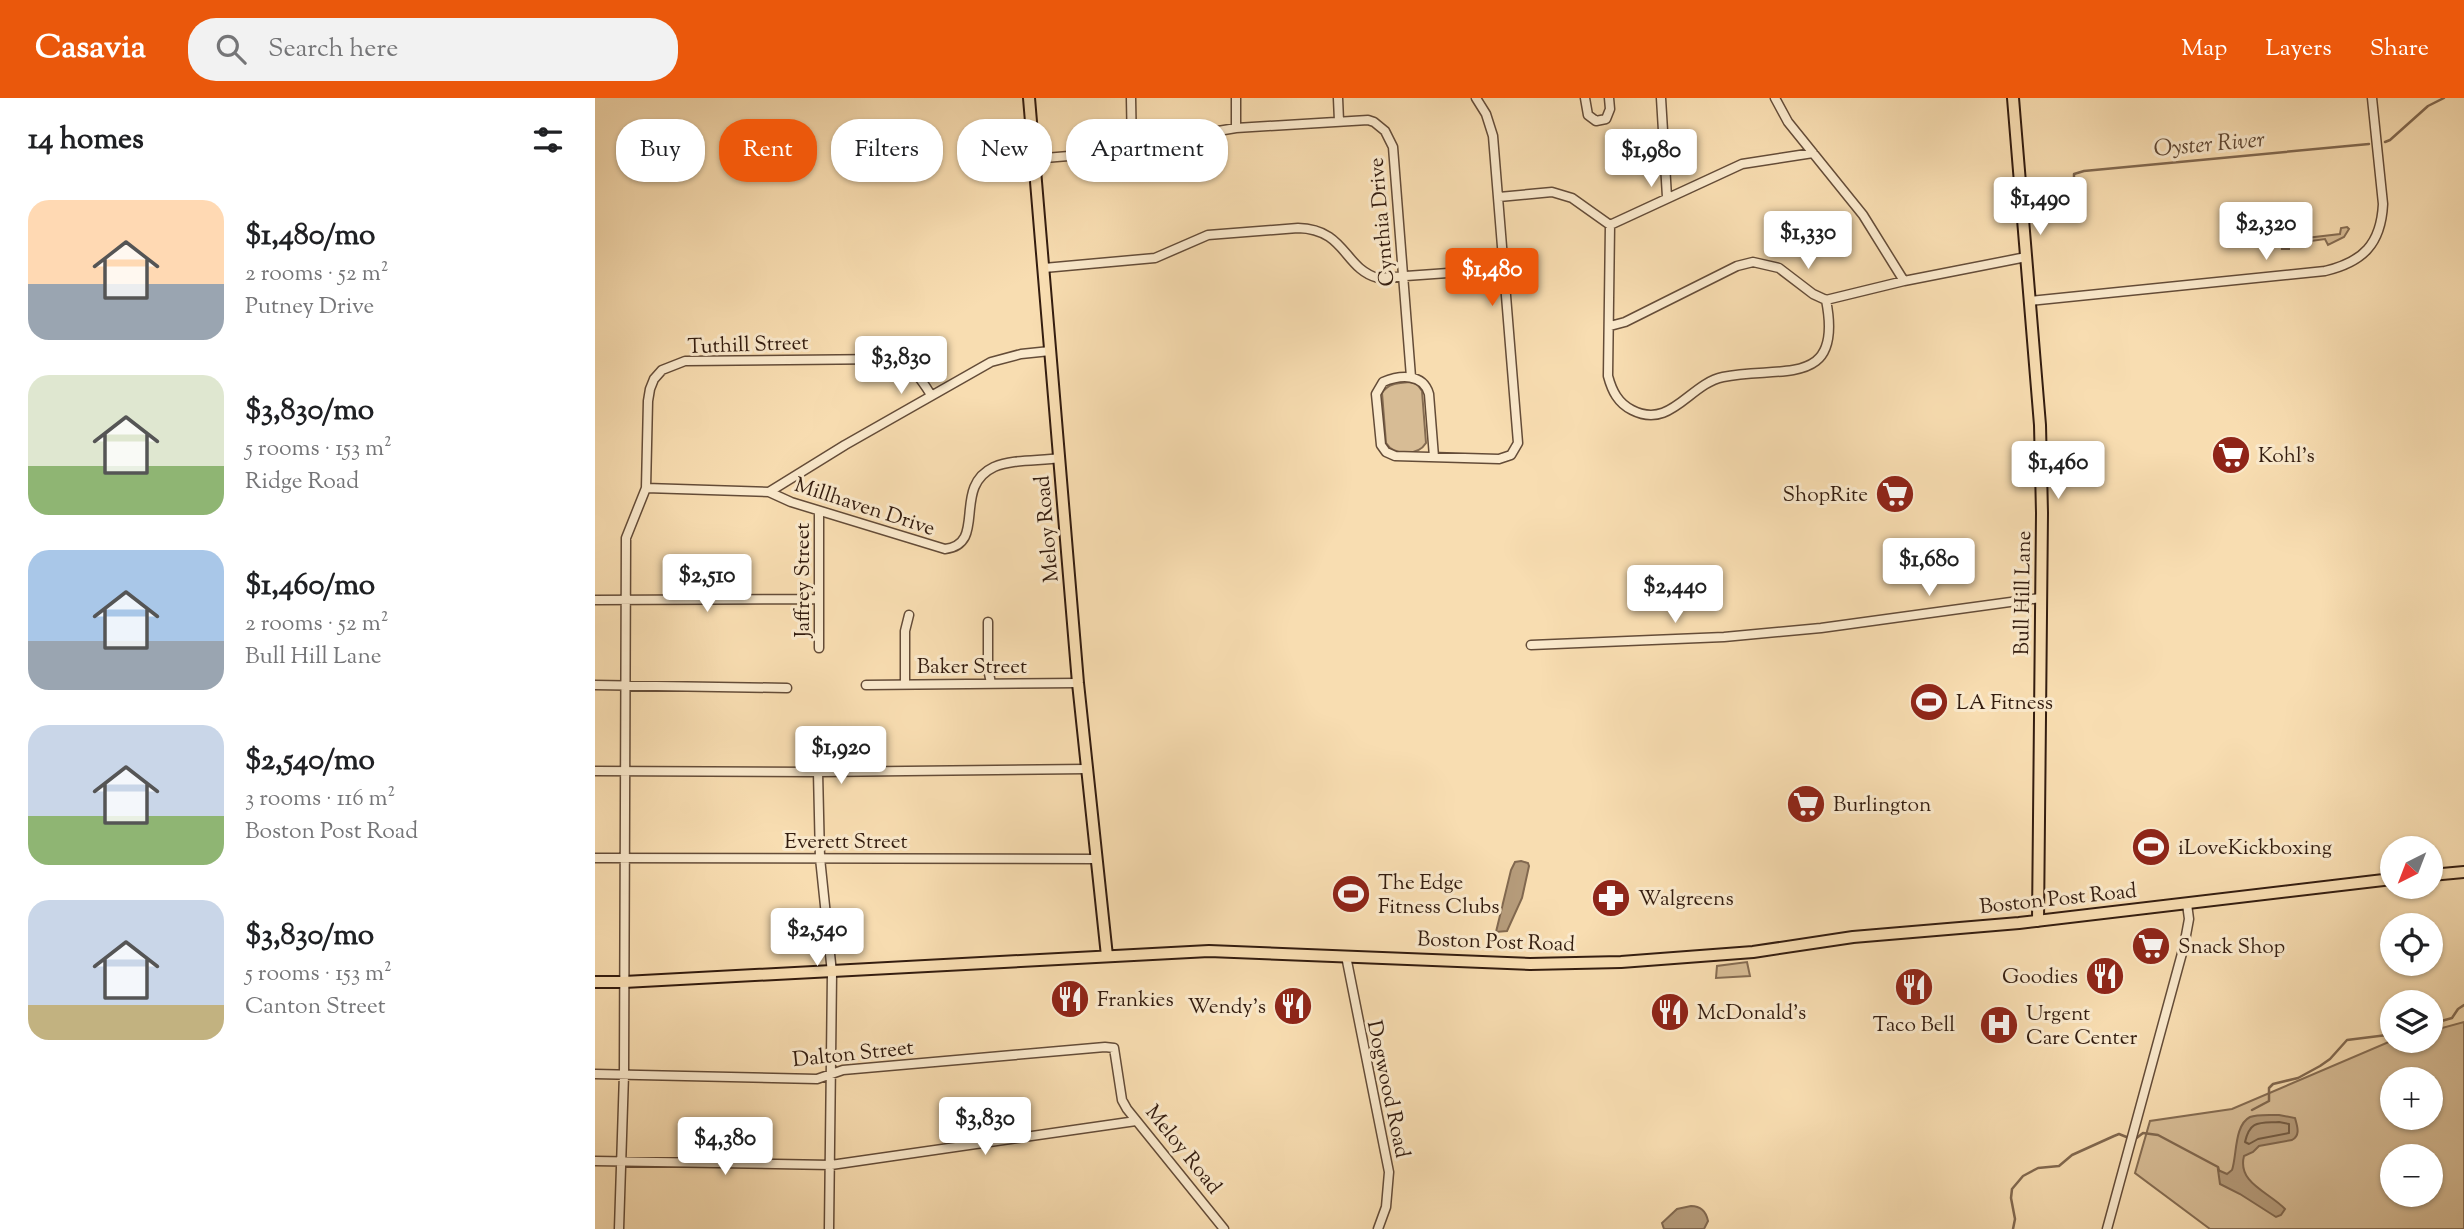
<!DOCTYPE html>
<html lang="en">
<head>
<meta charset="utf-8">
<style>
  :root { --surface:#fff; --page:#f2f2f2; --text:#202124; --muted:#757577; --accent:#ea580c }
  body { margin:0; font-family:"Sorts Mill Goudy",serif; background:var(--page); color:var(--text); height:100vh; display:flex; flex-direction:column; font-size:26px; white-space:nowrap }
  * { box-sizing:border-box; margin:0 }
  p { font-size:23px; color:var(--muted) }
  .icon { flex:none; width:38px; height:38px; fill:none; stroke:currentColor; stroke-width:2; stroke-linecap:round; stroke-linejoin:round }
  .map { position:relative; flex:1; overflow:hidden }
  .details { display:flex; flex-direction:column; background:var(--surface); width:595px }
  .details>* { flex:none }
  .banner { position:absolute; left:21px; top:21px; width:665px; height:63px; display:flex; gap:14px }
  .needle { width:46px; rotate:222deg }
  .controls { position:absolute; left:1785px; top:738px; display:grid; gap:14px }
  .controls a { display:grid; place-items:center; width:63px; height:63px; border-radius:50%; background:var(--surface); box-shadow:0 2px 5px #0004; font-size:35px }
  .price { position:absolute; translate:-50% -60px; padding:0 16px; border-radius:7px; background:#fff; color:#222; font-size:23px; line-height:46px; filter:drop-shadow(0 2px 4px #0008) }
  .price::after { content:''; position:absolute; left:50%; top:42px; width:21px; height:16px; margin-left:-10px; background:inherit; clip-path:polygon(0 0,100% 0,50% 100%) }
  .price.current { background:var(--accent); color:#fff }
  ul { padding:0; list-style:none }
  li { display:flex; align-items:center; gap:21px; height:175px; padding:0 28px }
  li span { display:grid; place-items:center; flex:none; width:196px; height:140px; border-radius:21px; color:#555 }
  li>.icon { margin-inline-start:auto }
  span .icon { width:84px; height:84px; fill:#fffc; stroke-width:1 }
  li b { font-size:30px }
  h2 { display:flex; justify-content:space-between; align-items:center; height:84px; padding:0 28px; font-size:30px }
  .tag { padding:0 24px; border-radius:28px; background:var(--surface); box-shadow:0 2px 5px #0004; font-size:24px; line-height:63px }
  .tag.current { background:var(--accent); color:#fff }
  header { display:flex; align-items:center; gap:42px; box-sizing:border-box; height:98px; padding:0 35px; background:var(--accent); color:#fff }
  header strong { font-size:33px }
  nav { display:flex; gap:38px; margin-inline-start:auto; font-size:24px }
  .search { width:490px; height:63px; background:var(--page); display:flex; align-items:center; gap:18px; box-sizing:border-box; padding:0 24px; border-radius:28px; color:var(--muted); font-size:26px }
  main { display:flex; flex:1; min-height:0 }
  .map>svg:first-child { display:block }
  .green { fill:#d7bc95; stroke:#856c52; stroke-width:2; fill-rule:evenodd }
  .water { fill:#b59b7a; stroke:#81684f; stroke-width:2 }
  .lines { fill:none; stroke-linecap:round; stroke-linejoin:round }
  .shore { stroke:#745c44; stroke-width:2 }
  .stream { stroke:#81684f; stroke-width:2.5 }
  .minor-casing { stroke:#644c38; stroke-width:11 }
  .major-casing { stroke:#331c0f; stroke-width:14 }
  .minor { stroke:#fae9cc; stroke-width:8 }
  .major { stroke:#f8ddb1; stroke-width:10 }
  .labels { text-anchor:middle; stroke-width:6; stroke-linejoin:round; paint-order:stroke }
  .street-label { font-size:21px; fill:#331c0f; stroke:#fae9cc }
  .poi-label { font-size:21px; fill:#331c0f; stroke:#fae9cc; text-anchor:start }
  .water-label { font-size:23px; font-style:italic; fill:#604834; stroke:#fae9cc }
</style>
</head>
<body>
<header>
<strong>Casavia</strong>
<div class="search"><svg class="icon" aria-label="search" viewBox="0 0 24 24"><circle cx="10" cy="10" r="6"/><path d="M15 15l6 6"/></svg>Search here</div>
<nav><a>Map</a><a>Layers</a><a>Share</a></nav>
</header>
<main>
<section class="details">
<h2>14 homes<svg class="icon" aria-label="filters" viewBox="0 0 24 24"><path d="M4 7h16M4 17h16"/><circle cx="9" cy="7" r="2"/><circle cx="15" cy="17" r="2"/></svg></h2>
<ul>
<li><span style="background:linear-gradient(#ffd9b3 60%,#9aa5b1 0)"><svg class="icon" aria-label="home" viewBox="0 0 24 24"><path d="M3 11l9-7 9 7M6 9v11h12V9"/></svg></span><div><b>$1,480/mo</b><p>2 rooms · 52 m²</p><p>Putney Drive</p></div></li>
<li><span style="background:linear-gradient(#dfe7d0 65%,#8fb573 0)"><svg class="icon" aria-label="home" viewBox="0 0 24 24"><path d="M3 11l9-7 9 7M6 9v11h12V9"/></svg></span><div><b>$3,830/mo</b><p>5 rooms · 153 m²</p><p>Ridge Road</p></div></li>
<li><span style="background:linear-gradient(#a9c7e8 65%,#9aa5b1 0)"><svg class="icon" aria-label="home" viewBox="0 0 24 24"><path d="M3 11l9-7 9 7M6 9v11h12V9"/></svg></span><div><b>$1,460/mo</b><p>2 rooms · 52 m²</p><p>Bull Hill Lane</p></div></li>
<li><span style="background:linear-gradient(#c9d6e8 65%,#8fb573 0)"><svg class="icon" aria-label="home" viewBox="0 0 24 24"><path d="M3 11l9-7 9 7M6 9v11h12V9"/></svg></span><div><b>$2,540/mo</b><p>3 rooms · 116 m²</p><p>Boston Post Road</p></div></li>
<li><span style="background:linear-gradient(#c9d6e8 75%,#c2b280 0)"><svg class="icon" aria-label="home" viewBox="0 0 24 24"><path d="M3 11l9-7 9 7M6 9v11h12V9"/></svg></span><div><b>$3,830/mo</b><p>5 rooms · 153 m²</p><p>Canton Street</p></div></li>
</ul>
</section>
<div class="map">
<svg width="1869" height="1131" viewBox="0 0 1869 1131">
  <rect width="100%" height="100%" fill="#f8ddb1"/>
  <filter id="stains"><feTurbulence type="fractalNoise" baseFrequency=".00286" numOctaves="4"/><feColorMatrix values="0 0 0 0 .2 0 0 0 0 .09 0 0 0 0 .02 0 0 0 .5 -.17"/></filter>
  <radialGradient id="worn" r=".72"><stop offset=".6" stop-color="#630" stop-opacity="0"/><stop offset="1" stop-color="#630" stop-opacity=".3"/></radialGradient>
  <!-- green -->
  <path class="green" d="M1752 129 1754 131 1749 139 1733 147 1730 141 1694 146V151H1687L1688 136H1692L1694 142 1745 136 1746 130Z
    M815 284 822 286 827 293 831 345C823 358 799 358 791 345L787 295C793 285 804 285 815 284Z
    M1152 864 1155 878 1121 880 1122 868Z
    M1869 924V1131H1615L1540 1075 1555 1023 1637 1011 1796 943H1836V933ZM1797 982H1836V1020H1797ZM1797 1059H1836V1097H1797Z"/>
  <!-- water -->
  <path class="water" d="M926 763 933 765 934 768 927 800 912 833 901 834 916 772 920 764Z
    M1684 1017 1700 1020C1702 1028 1706 1037 1697 1042L1664 1048 1658 1054 1649 1058C1642 1085 1674 1094 1690 1111L1686 1117 1681 1119 1645 1096 1625 1086 1623 1072 1632 1076 1637 1072C1642 1058 1639 1027 1655 1019 1662 1016 1676 1017 1684 1017Z
    M1096 1108C1106 1108 1111 1113 1113 1123L1109 1131H1069L1067 1125 1082 1111Z"/>
  <g class="lines">
    <!-- shore -->
    <path class="shore" d="M1684 1024 1694 1026V1035L1663 1041 1654 1046 1650 1044C1655 1022 1664 1025 1684 1024Z"/>
    <!-- stream -->
    <path class="stream" d="M1790 44 1795 42 1833 8 1849 0
      M1479 97V76L1489 73 1774 46
      M1836 926 1857 920 1863 911 1869 907
      M1657 1012 1674 1003V990L1678 986 1703 980 1725 968 1735 961 1752 942 1792 937 1797 934
      M1539 1042 1548 1035 1563 1037 1623 1069 1624 1073
      M1418 1131 1420 1121 1416 1100 1417 1091 1428 1078 1443 1070 1464 1068 1477 1057 1519 1038 1524 1036 1534 1040"/>
    <!-- minor casing -->
    <g class="minor-casing">
      <path id="minor" d="M536 0 537 53
        M743 0 744 23
        M990 0 993 17 1001 23 1011 21 1015 11 1014 0
        M1066 0 1072 99
        M1180 0 1193 24 1268 117 1309 183
        M641 30V0
        M438 61 569 50 605 36 641 30 773 22 779 24 790 33 798 49 816 279
        M904 99 957 94 977 100 1015 127 1147 66 1218 55
        M1015 127 1013 278C1017 293 1023 305 1037 312 1076 332 1094 286 1128 279 1185 267 1249 292 1231 202
        M449 170 560 160 613 137 703 130C751 131 749 171 783 180L909 171
        M1434 203 1730 173C1768 164 1786 146 1788 106L1777 0
        M1015 228 1030 224 1142 168 1158 164 1184 170 1218 196 1231 202 1309 183 1431 159
        M839 359 834 296C828 275 805 277 788 284L781 296 786 347 791 354 800 358 904 361 916 357 923 345 898 38 891 16 881 0
        M51 390 174 394 196 404 350 451C393 446 356 389 399 369 418 361 444 363 465 360
        M174 394 250 347 396 264 426 256 455 253
        M224 413V550
        M0 502 224 501
        M393 524V571L396 585
        M936 547 1129 539 1226 530 1445 500
        M310 586V533L314 517
        M0 587 192 590
        M271 587 483 585
        M0 673 223 674 492 671
        M223 674 225 760 237 875 234 1131
        M0 760 501 761
        M751 858 794 1074 791 1109 783 1131
        M0 976 222 981 248 972 510 949 519 950 527 1002 532 1011 629 1131
        M0 1063 236 1067 541 1023
        M24 1131 29 976 31 440 51 390 53 303 55 291 59 281 67 272 90 263 294 261C316 266 325 279 336 297
        M1512 1131 1589 848 1594 821 1592 806"/>
    </g>
    <!-- major casing -->
    <g class="major-casing">
      <path id="major" d="M434 0 483 585 512 858
        M1418 0 1445 327 1447 415 1443 823
        M1836 777 1869 774
        M0 884H29L614 853 935 866 1026 864 1158 854 1258 839 1424 825 1797 781"/>
    </g>
    <!-- minor -->
    <use href="#minor" class="minor"/>
    <!-- major -->
    <use href="#major" class="major"/>
  </g>
  <!-- icons -->
  <defs>
    <g id="supermarket-disc" transform="scale(2.0125)"><circle r="9.5" fill="#8f2418" stroke="#fae9cc"/><path d="M-6-5.5h2.5l.6 2H6L4.5 2H-2.5L-4.4-4H-6ZM-1.5 3.2a1.3 1.3 0 1 0 .1 0ZM3 3.2a1.3 1.3 0 1 0 .1 0Z" fill="#fff"/></g>
    <g id="stadium-disc" transform="scale(2.0125)"><circle r="9.5" fill="#8f2418" stroke="#fae9cc"/><path d="M0-5a6.5 5 0 1 0 0 10a6.5 5 0 1 0 0-10ZM-3.5-1.8h7v3.6h-7Z" fill="#fff"/></g>
    <g id="pharmacy-disc" transform="scale(2.0125)"><circle r="9.5" fill="#8f2418" stroke="#fae9cc"/><path d="M-2-6h4v4h4v4h-4v4h-4v-4h-4v-4h4Z" fill="#fff"/></g>
    <g id="restaurant-disc" transform="scale(2.0125)"><circle r="9.5" fill="#8f2418" stroke="#fae9cc"/><path d="M-5-6h1v4h1v-4h1v4h1v-4h1v5L-1.5 .5V6h-2V.5L-5-1ZM5-6V6H3V1.5H1.5Q1.5-4 5-6Z" fill="#fff"/></g>
    <g id="hospital-disc" transform="scale(2.0125)"><circle r="9.5" fill="#8f2418" stroke="#fae9cc"/><path d="M-5-5h3v3.5h4V-5h3V5h-3V1.5h-4V5h-3Z" fill="#fff"/></g>
  </defs>
  <g fill-rule="evenodd">
    <use href="#supermarket-disc" x="1636" y="357"/>
    <use href="#supermarket-disc" x="1300" y="396"/>
    <use href="#stadium-disc" x="1334" y="604"/>
    <use href="#supermarket-disc" x="1211" y="706"/>
    <use href="#stadium-disc" x="1556" y="749"/>
    <use href="#stadium-disc" x="756" y="796"/>
    <use href="#pharmacy-disc" x="1016" y="800"/>
    <use href="#supermarket-disc" x="1556" y="848"/>
    <use href="#restaurant-disc" x="1510" y="878"/>
    <use href="#restaurant-disc" x="1319" y="889"/>
    <use href="#restaurant-disc" x="475" y="901"/>
    <use href="#restaurant-disc" x="698" y="908"/>
    <use href="#restaurant-disc" x="1075" y="914"/>
    <use href="#hospital-disc" x="1404" y="927"/>
  </g>
  <g class="labels">
    <!-- street labels -->
    <g class="street-label">
      <text transform="translate(786 124) rotate(-95)" y="7">Cynthia Drive</text>
      <text transform="translate(153 246) rotate(-2)" y="7">Tuthill Street</text>
      <text transform="translate(270 408) rotate(18)" y="7">Millhaven Drive</text>
      <text transform="translate(451 431) rotate(-95)" y="7">Meloy Road</text>
      <text transform="translate(207 482) rotate(-90)" y="7">Jaffrey Street</text>
      <text transform="translate(1427 495) rotate(-89)" y="7">Bull Hill Lane</text>
      <text x="377" y="575">Baker Street</text>
      <text x="251" y="750">Everett Street</text>
      <text transform="translate(1463 800) rotate(-6)" y="7">Boston Post Road</text>
      <text transform="translate(901 843) rotate(2)" y="7">Boston Post Road</text>
      <text transform="translate(258 955) rotate(-6)" y="7">Dalton Street</text>
      <text transform="translate(794 991) rotate(78)" y="7">Dogwood Road</text>
      <text transform="translate(589 1051) rotate(51)" y="7">Meloy Road</text>
    </g>
    <!-- poi labels -->
    <g class="poi-label">
      <text x="1663" y="364">Kohl's</text>
      <text x="1273" y="403" text-anchor="end">ShopRite</text>
      <text x="1361" y="611">LA Fitness</text>
      <text x="1238" y="713">Burlington</text>
      <text x="1583" y="756">iLoveKickboxing</text>
      <text x="783" y="791">The Edge<tspan x="783" dy="24">Fitness Clubs</tspan></text>
      <text x="1043" y="807">Walgreens</text>
      <text x="1583" y="855">Snack Shop</text>
      <text x="1483" y="885" text-anchor="end">Goodies</text>
      <text x="502" y="908">Frankies</text>
      <text x="671" y="915" text-anchor="end">Wendy's</text>
      <text x="1102" y="921">McDonald's</text>
      <text x="1431" y="922">Urgent<tspan x="1431" dy="24">Care Center</tspan></text>
      <text x="1319" y="933" text-anchor="middle">Taco Bell</text>
    </g>
    <!-- water labels -->
    <g class="water-label">
      <text transform="translate(1614 45) rotate(-5)" y="8">Oyster River</text>
    </g>
  </g>
  <rect width="100%" height="100%" filter="url(#stains)"/>
  <rect width="100%" height="100%" fill="url(#worn)"/>
</svg>
<div class="controls">
<a><svg class="needle" viewBox="-14 -14 28 28"><path d="M0-13l5 13h-10z" fill="#e53935"/><path d="M0 13l5-13h-10z" fill="#757577"/></svg></a>
<a><svg class="icon" aria-label="locate" viewBox="0 0 24 24"><circle cx="12" cy="12" r="6"/><path d="M12 2v4M12 18v4M2 12h4M18 12h4"/></svg></a>
<a><svg class="icon" aria-label="layers" viewBox="0 0 24 24"><path d="M12 4l9 5-9 5-9-5zM3 14l9 5 9-5"/></svg></a>
<a>+</a>
<a>−</a>
</div>
<b class="price" style="left:1056px;top:91px">$1,980</b>
<b class="price" style="left:1445px;top:139px">$1,490</b>
<b class="price" style="left:1671px;top:164px">$2,320</b>
<b class="price" style="left:1213px;top:173px">$1,330</b>
<b class="price current" style="left:897px;top:210px">$1,480</b>
<b class="price" style="left:306px;top:298px">$3,830</b>
<b class="price" style="left:1463px;top:403px">$1,460</b>
<b class="price" style="left:1334px;top:500px">$1,680</b>
<b class="price" style="left:112px;top:516px">$2,510</b>
<b class="price" style="left:1080px;top:527px">$2,440</b>
<b class="price" style="left:246px;top:688px">$1,920</b>
<b class="price" style="left:222px;top:870px">$2,540</b>
<b class="price" style="left:390px;top:1059px">$3,830</b>
<b class="price" style="left:130px;top:1079px">$4,380</b>
<div class="banner">
<a class="tag">Buy</a>
<a class="tag current">Rent</a>
<a class="tag">Filters</a>
<a class="tag">New</a>
<a class="tag">Apartment</a>
</div>
</div>
</main>
</body>
</html>
